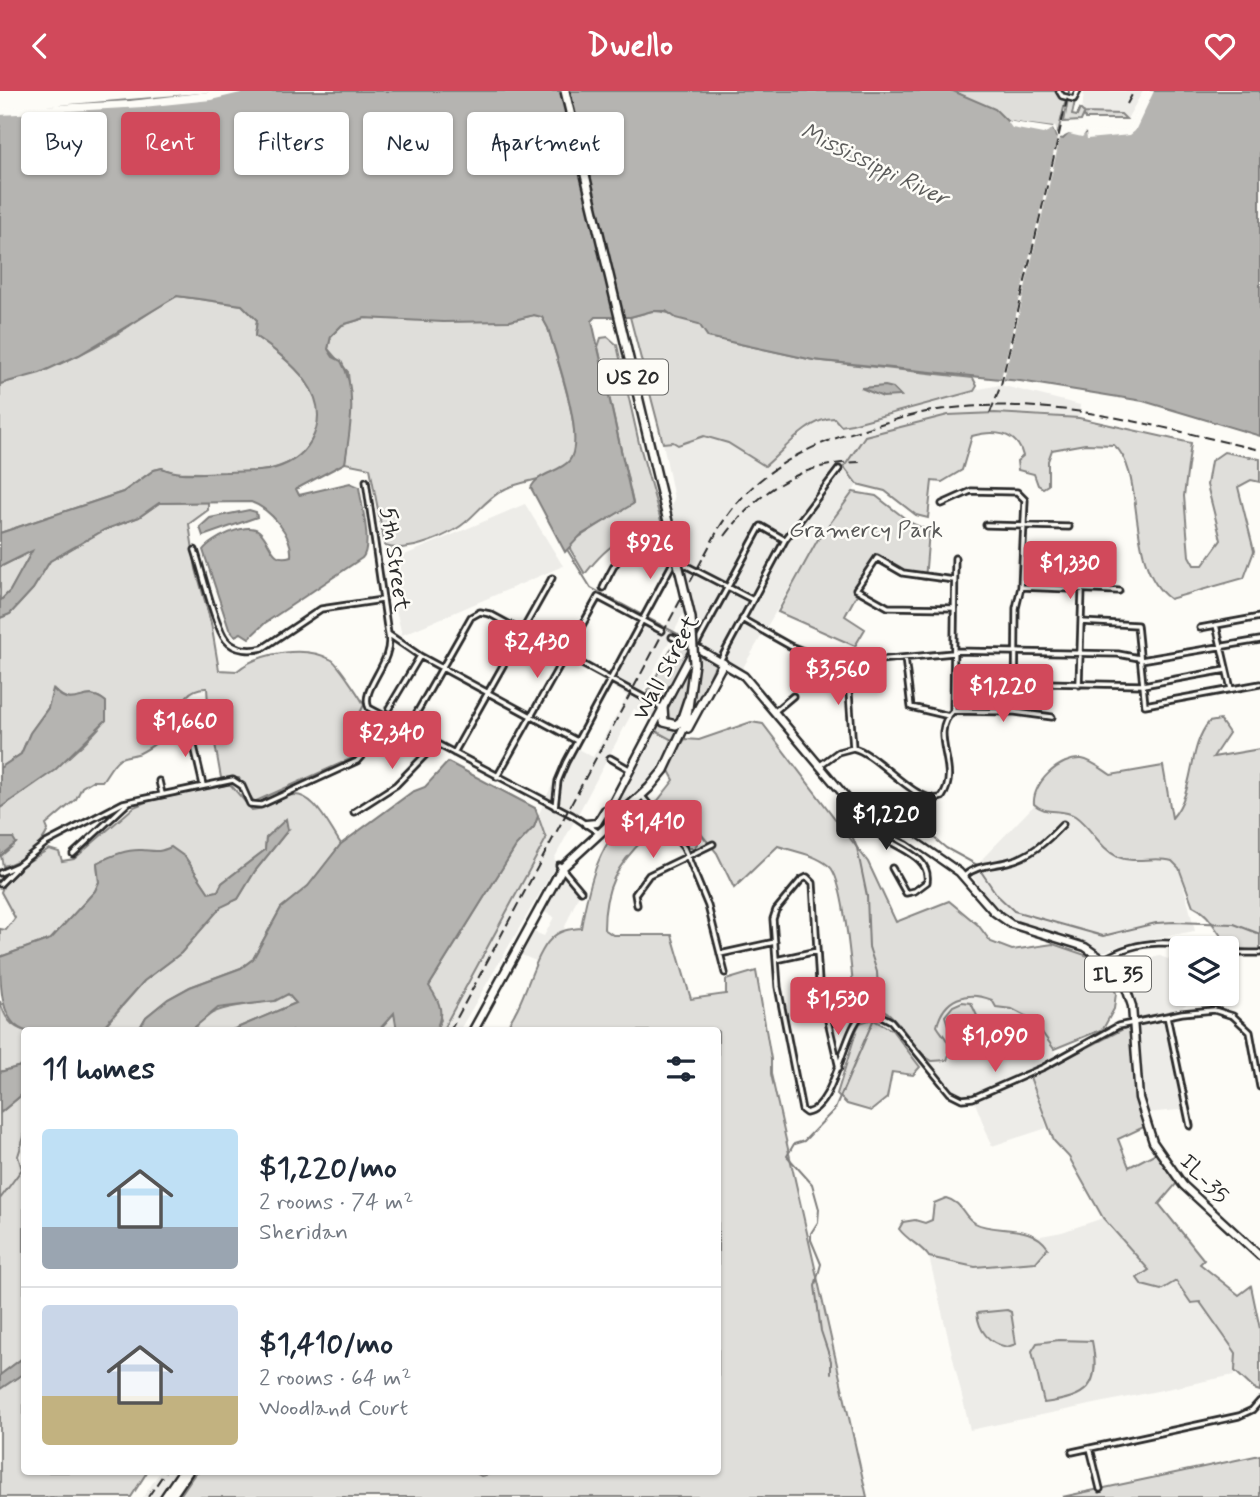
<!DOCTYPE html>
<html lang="en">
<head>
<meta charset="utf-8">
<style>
  :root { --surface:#fff; --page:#f2f2f3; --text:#1f2937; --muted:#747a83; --line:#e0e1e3; --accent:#d1495b }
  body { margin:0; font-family:Mynerve,sans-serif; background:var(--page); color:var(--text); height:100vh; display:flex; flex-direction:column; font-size:26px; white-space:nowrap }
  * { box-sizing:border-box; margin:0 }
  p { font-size:23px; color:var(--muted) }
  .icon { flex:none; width:38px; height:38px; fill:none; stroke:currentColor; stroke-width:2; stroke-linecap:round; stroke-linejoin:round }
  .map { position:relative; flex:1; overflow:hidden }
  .drawer { position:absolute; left:21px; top:936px; width:700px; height:448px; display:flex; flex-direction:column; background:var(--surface); border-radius:7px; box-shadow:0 2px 5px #0004 }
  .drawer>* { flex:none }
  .banner { position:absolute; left:21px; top:21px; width:700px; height:63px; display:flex; gap:14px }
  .tools { position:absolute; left:1169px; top:845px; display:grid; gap:14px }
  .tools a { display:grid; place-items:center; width:70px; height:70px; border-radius:7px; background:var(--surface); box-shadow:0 2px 5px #0004; font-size:35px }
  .price { position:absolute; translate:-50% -60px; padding:0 16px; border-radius:7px; background:var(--accent); color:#fff; font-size:23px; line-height:46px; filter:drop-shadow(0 2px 4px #0008) }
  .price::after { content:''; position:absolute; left:50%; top:42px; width:21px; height:16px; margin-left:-10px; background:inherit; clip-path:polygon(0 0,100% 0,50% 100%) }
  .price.on { background:#222; color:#fff }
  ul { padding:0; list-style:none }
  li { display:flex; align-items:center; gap:21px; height:175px; padding:0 21px }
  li+li { border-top:2px solid var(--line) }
  li span { display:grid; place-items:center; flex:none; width:196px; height:140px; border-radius:7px; color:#555 }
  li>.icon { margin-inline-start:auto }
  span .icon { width:84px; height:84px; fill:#fffc; stroke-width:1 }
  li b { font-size:30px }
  h2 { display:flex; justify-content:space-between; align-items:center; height:84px; padding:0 21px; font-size:30px }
  .chip { padding:0 24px; border-radius:7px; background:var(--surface); box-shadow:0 2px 5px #0004; font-size:24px; line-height:63px }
  .chip.on { background:var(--accent); color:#fff }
  header { display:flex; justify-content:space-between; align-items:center; height:91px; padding:0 21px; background:var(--accent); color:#fff; font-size:32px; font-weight:800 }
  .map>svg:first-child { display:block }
  .built { fill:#edece8 }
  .green { fill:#dfdeda; stroke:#858482; stroke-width:2 }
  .water { fill:#b5b4b1; stroke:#7e7d7b; stroke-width:2 }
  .pier { fill:#fdfcf7 }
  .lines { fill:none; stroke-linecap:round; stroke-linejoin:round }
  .stream { stroke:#7e7d7b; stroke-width:2 }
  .minor-casing { stroke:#2b2b2b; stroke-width:9 }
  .primary-casing { stroke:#2b2b2b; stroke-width:11 }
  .trunk-casing { stroke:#2b2b2b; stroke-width:12 }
  .minor { stroke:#fdfcf7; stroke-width:3.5 }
  .primary { stroke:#fdfcf7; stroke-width:6 }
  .trunk { stroke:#fdfcf7; stroke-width:7 }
  .rail { stroke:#2b2b2b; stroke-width:2; stroke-dasharray:10 5; stroke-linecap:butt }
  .trunk-bridge-casing { stroke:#2b2b2b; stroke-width:12; stroke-linecap:butt }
  .trunk-bridge { stroke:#fdfcf7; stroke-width:7 }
  .labels { text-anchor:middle; stroke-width:5; stroke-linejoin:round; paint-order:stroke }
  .shield { fill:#fdfcf7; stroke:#6a6a68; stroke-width:2 }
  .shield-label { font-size:21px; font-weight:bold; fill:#2b2b2b }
  .park-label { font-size:23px; fill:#585857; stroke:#fdfcf7 }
  .street-label { font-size:23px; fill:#2b2b2b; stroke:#fdfcf7 }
  .water-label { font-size:24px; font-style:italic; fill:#5b5b5a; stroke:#fdfcf7 }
</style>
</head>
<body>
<header><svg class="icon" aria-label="back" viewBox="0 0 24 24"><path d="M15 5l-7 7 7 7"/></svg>Dwello<svg class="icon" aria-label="heart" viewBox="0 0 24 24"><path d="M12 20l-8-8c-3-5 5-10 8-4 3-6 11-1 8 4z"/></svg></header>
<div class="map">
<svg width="1260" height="1406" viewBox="0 0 1260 1406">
  <rect width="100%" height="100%" fill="#fdfcf7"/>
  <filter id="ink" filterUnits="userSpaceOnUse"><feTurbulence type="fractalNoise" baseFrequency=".0143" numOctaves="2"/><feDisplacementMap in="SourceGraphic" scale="14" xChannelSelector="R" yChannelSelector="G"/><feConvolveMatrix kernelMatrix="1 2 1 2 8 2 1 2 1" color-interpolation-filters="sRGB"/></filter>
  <g filter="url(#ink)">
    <!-- built -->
    <path class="built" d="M1084 0H1143L1127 28 1121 23 1082 21Z
      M1000 294 1080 314 1079 327 1041 323 948 324 865 345 844 376 857 393 853 401 817 450 738 585 714 575 716 569 697 557 694 529 668 421 674 408 663 352 704 345 728 352 765 375 812 335 826 327Z
      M525 413 563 475 402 544 396 519 400 466Z
      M681 504 685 520 640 606 661 617 655 628 634 618 554 768 558 771 459 940H442L546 748 538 725 570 654 593 666 627 605 605 591 641 526 664 538Z
      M650 637 672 649 653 685 612 724 617 709 612 705Z
      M1054 694 1176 764 1195 840 1127 852 1101 862 1065 843 1014 832 995 816 973 786 983 767Z
      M561 783 579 803 558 852 550 849 538 871 517 862 529 839 544 845 554 826 541 819Z
      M1160 865 1181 873V903H1192L1191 909 1170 927 1189 1018 1146 1022 1136 915 1125 888 1113 872Z
      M994 897 1036 916 1057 966 1028 980 1047 1037 992 1055 972 1004 954 1003 928 973 946 961 929 936 940 912Z
      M1103 1127 1149 1179 1176 1190 1190 1212 1200 1211 1237 1262 1234 1284 970 1339 929 1166 1062 1141Z
      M160 1381H177L160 1406H143Z"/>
    <!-- green -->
    <path class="green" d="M953 0H1057L1059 6 1066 8 1057 46 1054 39 1000 29Z
      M1068 8 1075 10 1072 24 1077 25 1080 18 1084 22 1121 23 1126 28H1085L1084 23 1081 30 1064 31Z
      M177 205 242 214 257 229 255 245C286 267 337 304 313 347 303 365 291 373 271 378 241 385 204 381 174 382L162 377 154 379 123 401 0 442V293C37 283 73 269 107 249 131 235 152 218 177 205Z
      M652 220C668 220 684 227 700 233L709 246 813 269 973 287 977 295 974 300 852 333 841 335 834 327C809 327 783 360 765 375L728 352 704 345 678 354 673 351 663 352 630 226Z
      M534 224 542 226 548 237C555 263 584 344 572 367 560 389 525 388 505 398 483 409 474 428 456 438 438 449 405 462 385 455L370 377 345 372 351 319 348 281 328 258 331 245 342 234 365 227 510 230Z
      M608 246 617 254 639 352 667 451C627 437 609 452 585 483L570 458 573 450 633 412 598 256 601 247Z
      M995 322 1079 327 1191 352 1184 405 1189 465 1194 474H1203L1221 449 1207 394 1211 370 1224 361 1260 368V391L1251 389 1238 396 1254 460 1244 487 1170 508C1124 475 1147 382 1114 354L1085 353 1052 359 1048 370V394L1043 397 1038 394 1034 383 1018 379 1017 370 1023 365C1017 340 993 339 972 345L962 379 942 391 932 390 928 427 916 424 885 400 857 393 844 376 865 345 948 324Z
      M853 401 876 405 911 432 929 440 925 489 900 484 875 470 845 525 865 538 855 555 778 521 817 450Z
      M208 411V419L189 433 196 478 211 532 219 579 237 580C259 561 306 554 332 569 338 573 361 607 364 614L360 622 376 632 355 666 254 711 239 687H221L208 613 207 597C179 596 181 626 171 639 166 646 148 658 140 662 134 665 125 664 119 668 112 673 107 684 102 690H92L82 696 76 708 46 734 48 739C41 756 21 771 3 775L1 765 16 752 0 747V717C39 690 75 665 106 629V611C83 592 76 622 54 598L48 617 30 642 21 663 0 677V527L10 523 33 498 50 470 104 439 139 426 159 412Z
      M33 459 10 500 0 510V476Z
      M675 551 690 559 662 611 647 602Z
      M696 557 717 570 690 630 672 649 652 638Z
      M1220 629 1229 642 1213 666 1260 658V859C1212 862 1223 829 1193 815L1179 777 1172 770C1155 765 1135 773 1118 766 1100 758 1091 736 1075 725 1062 717 1045 724 1034 713 1032 692 1060 666 1082 668 1091 669 1103 679 1111 684L1163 675 1172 727C1196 699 1187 658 1209 631Z
      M751 631 763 633 868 771 896 831 949 810 978 834 991 851 1012 859 1053 853 1094 867 1108 885 1116 902 1114 918 1103 938 1054 958 1033 929 1012 918 996 916 992 909C966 899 944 907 937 935 945 948 955 954 947 969L932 970C909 959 893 903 861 918L855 914C852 889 845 787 829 775 814 763 796 761 778 755L734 797 717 762 691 731 697 753 694 757H689L657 720 656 712 674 689 667 676 685 648 699 649Z
      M230 693 252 719C266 718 276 709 288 705 313 697 329 736 341 753L308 796 281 817 253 868 241 877 190 896 168 908 146 926 138 940H104L103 937 144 890 181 862 221 815 238 808 255 780 288 739 266 747 265 759 222 792 218 800 209 802 185 766C150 761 130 755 97 772L99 791 95 800 51 848 0 866V838L6 839 15 827 1 801C6 782 32 768 49 758L59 761 62 770 74 768 134 716 148 710Z
      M637 722 650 725 670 751 666 753 646 746C617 774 604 796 604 838L613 844H672L691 908 726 903V889L756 880 771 968V983L867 1406H179L196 1381H474L481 1385 499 1381H718V940H503C525 915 533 865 551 848 559 839 570 838 581 837 588 797 599 744 637 722Z
      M538 725 546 748 442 940H435L441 929 429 895 516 755 534 736Z
      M288 903 296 912 230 940H190C217 906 253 920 288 903Z
      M0 910C4 925 10 936 26 940L24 974 0 981Z
      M962 911 971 912 979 929 977 936 952 946 945 925 953 915Z
      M395 921 397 940H378Z
      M872 928 892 939 920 976 913 984 892 981 887 1007 871 1020 847 1013 837 1003 857 938 860 932Z
      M1127 936 1131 942 1134 995 1144 1036 1118 1048 1129 1076 1156 1062 1177 1092 1159 1113 1204 1169 1200 1173 1239 1204 1251 1195 1260 1238V1300L1254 1298 1235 1280 1236 1262 1200 1211 1191 1212 1176 1190 1161 1199 1142 1194 1137 1187 1149 1179 1103 1127 1069 1066 1054 1050 1030 986Z
      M24 1002V1046L18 1065 22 1078 24 1076V1266L0 1284V1022Z
      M946 1107C964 1112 961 1124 975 1132 995 1143 1031 1131 1048 1157L1036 1171 975 1176 929 1166C921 1154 909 1151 899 1138L903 1131 915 1129 925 1132 932 1129 934 1112Z
      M1007 1219 1011 1221 1016 1253 1007 1256C989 1252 979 1241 977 1222Z
      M1059 1249 1092 1250C1101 1296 1088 1306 1044 1312L1032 1260 1037 1252Z
      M24 1282V1381H147L131 1406H0V1298Z
      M1260 1364V1406H1062Z"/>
    <!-- water -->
    <path class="water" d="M236 0H953L995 18 1008 31 1053 37 1056 46 1063 48 1069 42 1128 43 1151 0H1260V345L1143 310 1020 290 813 269 708 246 699 233 676 227 666 220H652L630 226H596L592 230 633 413 581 444 565 461 531 397C537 382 558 382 569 370 587 348 555 263 548 237L542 226 534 224 510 230 443 231 365 227 342 234 331 245 328 258 333 266 341 270C358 299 350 339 345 372L296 398 299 404 350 392 359 396C361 412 373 456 362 467L265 532 249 547 241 542 235 545 229 538 203 459C211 448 247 430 259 440 272 451 270 472 291 465 293 444 270 418 251 411L159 412 139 426 104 439 50 470 33 498 10 523 0 527V510L10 500 32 460 0 476V442L123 401 154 379 162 377C181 386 205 381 225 381 239 380 255 381 268 379 287 375 302 366 311 350 336 304 289 269 255 245L257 229 242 214 177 205 79 264 40 282 0 293V20Z
      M885 295 893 297 901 305 883 306 861 297Z
      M249 419 256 421 257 426 203 445 200 436 210 427Z
      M53 598C76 622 83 592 106 611V629L55 679 0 717V677L21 663 30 642 48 617Z
      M448 671 535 717 538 725 534 736 516 755 429 895C440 911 445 922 435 940H397L394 922 378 940H230L296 912 288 903 275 910 218 917 190 940H138L146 926 168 908 190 896 241 877 253 868 281 817 308 795 341 753 412 701 425 696Z
      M286 728 288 739 255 780 238 808 221 816 181 862 144 890 103 936 104 940H26C0 933 0 892 0 866L51 848 95 800 99 791 97 772C110 765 126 758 142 759 155 760 158 762 171 756L185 766 209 802 218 800 222 792 265 759 266 747Z
      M0 747H13L16 752 0 765Z
      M24 974V1002L0 1022V981Z
      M24 1266V1282L0 1298V1284Z"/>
    <!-- pier -->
    <path class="pier" d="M218 0H249L211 9 143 16 0 24V17L130 10Z
      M1148 0H1154L1135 40 1130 44 1087 48 1086 41 1082 46 1069 43 1060 47 1003 292H1000L1057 47 1053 38 1043 43 1012 37 1007 30 1053 37 1055 34 1057 43 1063 44 1069 37 1090 41 1128 39Z"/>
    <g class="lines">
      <!-- stream -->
      <path class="stream" d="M568 460 591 497 689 549
        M863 717 873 716 914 730 946 757 977 774
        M847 719 846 730 857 757 867 805 869 856 877 881 879 918
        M980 779 997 804 1014 820 1103 845 1156 832 1174 831 1234 833 1260 843
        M0 1108 22 1078
        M831 1282V1270L821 1240 815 1195 821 1173 811 1149V1142L818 1131 819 1118 812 1093 787 1065 794 1053 804 1050 835 1018 876 923"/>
      <!-- minor casing -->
      <g class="minor-casing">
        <path id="minor" d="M1059 0 1062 5 1074 8 1078 0
          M366 390 388 543 420 565 577 650
          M942 413 971 400 1017 401 1025 409 1021 496 1016 517 1015 621
          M986 434 1069 436
          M195 459C202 479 215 536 226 549 235 560 251 560 263 557L321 518 382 509
          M1021 496 1119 500
          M603 497C612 478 621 454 646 454L753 509
          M954 517 888 516 856 498 877 467 903 482 954 489
          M742 528 790 555 837 573 953 562
          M1081 531 1137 534 1145 614 1260 593
          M1216 534 1231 598
          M1200 537 1260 526
          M388 543C395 571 359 598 369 617L572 724 599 742
          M672 546 695 556 761 435 785 449
          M954 560 1118 563 1139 567
          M905 567 911 616 949 625
          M1141 569 1260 549
          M720 570 785 449 839 378
          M847 574 853 657
          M954 590 1143 594 1226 579
          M1079 594 1082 499
          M389 617 420 565
          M953 620 1015 621 1052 626
          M774 621 793 605
          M412 630 471 526 480 521 490 523 663 617
          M190 638 203 694
          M853 657C878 662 918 717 942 706 962 677 927 644 953 620L955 467
          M454 662 552 487
          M610 667 629 678
          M819 675 838 661 853 657
          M497 686 598 506 662 540
          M159 690 162 703
          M641 704 684 757 708 815 725 882
          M555 716 558 690 566 671 675 468
          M354 721 396 694 436 653
          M871 731C878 756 932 758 927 791L915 800 906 802 892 777
          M73 763 129 711
          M559 774 581 800
          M0 782 18 774 46 752 123 712 233 689 242 695 250 713 261 714 357 670 367 659 385 627
          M964 785C977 774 990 775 1007 771 1030 766 1047 750 1063 733
          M0 793 17 776
          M637 814 635 803 649 784 713 753
          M1227 862H1260
          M720 863 775 851
          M1105 868C1140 846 1176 851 1214 858
          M776 869 817 860
          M1167 925 1190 1035
          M839 977 819 891 813 792 807 786 801 789 776 819 773 828 778 896 802 1019 806 1022C839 1016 843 924 870 919L891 930 950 1002 962 1008 973 1007 1044 976 1118 935 1182 922 1214 919 1233 925 1250 941 1260 996
          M1090 1357 1100 1398
          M1072 1361 1239 1325 1252 1319 1260 1310"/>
      </g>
      <!-- primary casing -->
      <g class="primary-casing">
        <path id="primary" d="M586 733 597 732 605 719
          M609 734 608 721 695 556 744 585 861 724 910 747 959 781 994 821 1011 833 1085 856 1111 874 1125 894 1132 915 1139 1007 1153 1051 1183 1094 1260 1165"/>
      </g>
      <!-- trunk casing -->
      <g class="trunk-casing">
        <path id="trunk" d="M663 617 664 631 676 634 681 630 688 609
          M688 637 723 572
          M473 940 562 777 649 697 664 679 686 632 694 572
          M165 1406 182 1381
          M171 1406 188 1381"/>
      </g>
      <!-- minor -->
      <use href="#minor" class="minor"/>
      <!-- primary -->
      <use href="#primary" class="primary"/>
      <!-- trunk -->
      <use href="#trunk" class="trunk"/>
      <!-- rail -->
      <path class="rail" d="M1127 13 1134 0
        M990 322 1001 294 1069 0
        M725 445C761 397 803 371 863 371
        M450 940 719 437C754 381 803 356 864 338 891 330 918 321 946 318 1053 304 1157 336 1260 359
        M148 1406 165 1381"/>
      <!-- trunk-bridge casing -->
      <g class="trunk-bridge-casing">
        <path id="trunk-bridge" d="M565 0 691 527 694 572"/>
      </g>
      <!-- trunk-bridge -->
      <use href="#trunk-bridge" class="trunk-bridge"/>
    </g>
  </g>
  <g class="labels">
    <!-- shield labels -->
    <g class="shield">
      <rect x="598" y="268.5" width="70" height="35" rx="5"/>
      <rect x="1085" y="865.5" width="66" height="35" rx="5"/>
    </g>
    <g class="shield-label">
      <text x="633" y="293">US 20</text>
      <text x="1118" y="890">IL 35</text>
    </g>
    <!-- park labels -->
    <g class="park-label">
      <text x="866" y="446">Gramercy Park</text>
    </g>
    <!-- street labels -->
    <g class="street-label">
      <text transform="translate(396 468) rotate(82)" y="8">5th Street</text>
      <text transform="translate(665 576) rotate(-62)" y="8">Wall Street</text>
      <text transform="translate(1205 1087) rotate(46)" y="8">IL-35</text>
    </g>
    <!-- water labels -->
    <g class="water-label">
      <text transform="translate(875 73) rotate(26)" y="8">Mississippi River</text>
    </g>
  </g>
</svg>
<div class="tools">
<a><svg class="icon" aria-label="layers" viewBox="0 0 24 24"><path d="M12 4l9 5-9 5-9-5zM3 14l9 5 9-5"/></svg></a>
</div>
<b class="price" style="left:650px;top:490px">$926</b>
<b class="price" style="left:1070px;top:510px">$1,330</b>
<b class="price" style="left:537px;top:589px">$2,430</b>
<b class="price" style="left:838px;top:616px">$3,560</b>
<b class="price" style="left:1003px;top:633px">$1,220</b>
<b class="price" style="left:185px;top:668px">$1,660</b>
<b class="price" style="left:392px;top:680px">$2,340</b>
<b class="price on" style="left:886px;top:761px">$1,220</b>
<b class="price" style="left:653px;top:769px">$1,410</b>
<b class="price" style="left:838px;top:946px">$1,530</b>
<b class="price" style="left:995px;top:983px">$1,090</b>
<div class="banner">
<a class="chip">Buy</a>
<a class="chip on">Rent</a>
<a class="chip">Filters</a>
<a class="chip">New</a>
<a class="chip">Apartment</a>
</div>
<section class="drawer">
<h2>11 homes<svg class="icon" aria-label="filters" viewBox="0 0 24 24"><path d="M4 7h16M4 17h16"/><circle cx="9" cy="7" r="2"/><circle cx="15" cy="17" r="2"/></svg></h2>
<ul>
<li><span style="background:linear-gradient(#bfe0f5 70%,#9aa5b1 0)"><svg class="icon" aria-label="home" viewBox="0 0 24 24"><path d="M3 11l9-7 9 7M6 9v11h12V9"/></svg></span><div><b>$1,220/mo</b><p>2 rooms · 74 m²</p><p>Sheridan</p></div></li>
<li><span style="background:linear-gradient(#c9d6e8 65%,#c2b280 0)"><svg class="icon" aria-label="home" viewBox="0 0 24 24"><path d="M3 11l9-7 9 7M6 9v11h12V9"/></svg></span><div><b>$1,410/mo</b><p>2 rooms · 64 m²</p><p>Woodland Court</p></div></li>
</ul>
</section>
</div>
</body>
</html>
